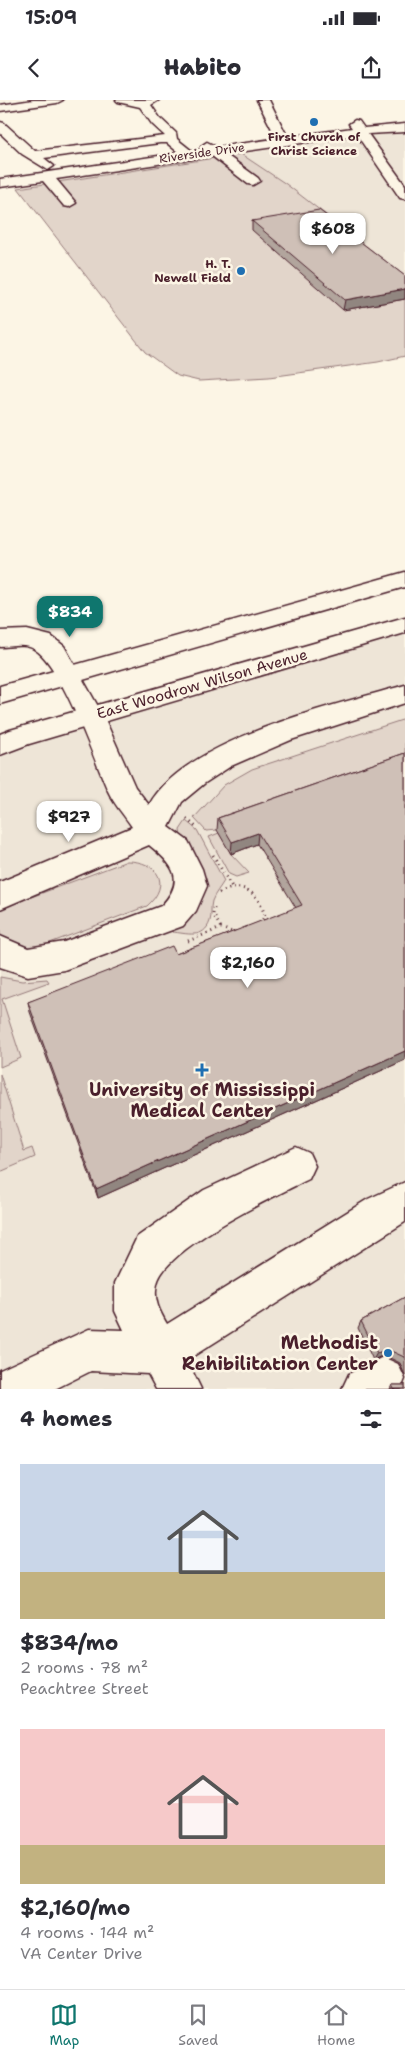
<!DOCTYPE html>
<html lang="en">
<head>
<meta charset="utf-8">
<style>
  :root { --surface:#fff; --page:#f7f7f7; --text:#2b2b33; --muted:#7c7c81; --line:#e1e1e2; --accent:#0f766e }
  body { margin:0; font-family:"Shantell Sans",sans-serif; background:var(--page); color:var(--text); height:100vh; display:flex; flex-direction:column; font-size:19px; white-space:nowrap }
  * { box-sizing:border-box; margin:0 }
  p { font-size:16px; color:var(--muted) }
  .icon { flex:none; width:28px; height:28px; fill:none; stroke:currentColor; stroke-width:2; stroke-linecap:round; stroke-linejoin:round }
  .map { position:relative; height:1289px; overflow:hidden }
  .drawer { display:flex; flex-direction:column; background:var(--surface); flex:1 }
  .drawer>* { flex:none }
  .price { position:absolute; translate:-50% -42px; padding:0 11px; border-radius:10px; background:#fff; color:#222; font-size:16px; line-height:32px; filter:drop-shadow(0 1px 2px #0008) }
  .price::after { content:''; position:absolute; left:50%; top:30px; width:15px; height:11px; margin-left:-8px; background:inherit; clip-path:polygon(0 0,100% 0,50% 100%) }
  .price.on { background:var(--accent); color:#fff }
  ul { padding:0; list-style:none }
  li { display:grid; align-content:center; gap:10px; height:265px; padding:0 20px }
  li span { display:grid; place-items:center; height:155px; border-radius:0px; color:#555 }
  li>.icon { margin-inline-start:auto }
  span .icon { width:90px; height:90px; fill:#fffc; stroke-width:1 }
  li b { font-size:21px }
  h2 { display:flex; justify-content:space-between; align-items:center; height:60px; padding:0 20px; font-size:21px }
  .status { display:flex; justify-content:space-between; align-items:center; height:35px; padding:0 25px; background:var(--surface); direction:ltr }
  .status svg { height:14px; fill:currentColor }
  header { display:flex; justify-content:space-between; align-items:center; height:65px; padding:0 20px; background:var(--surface); font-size:22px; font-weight:800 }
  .menu { display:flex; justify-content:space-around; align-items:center; height:70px; border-top:1px solid var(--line); background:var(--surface); font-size:14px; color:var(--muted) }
  .menu a { display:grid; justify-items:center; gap:2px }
  .menu .on { color:var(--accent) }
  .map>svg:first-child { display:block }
  .built { fill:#eee5d7 }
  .green { fill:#e2d5ca; stroke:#967a7a }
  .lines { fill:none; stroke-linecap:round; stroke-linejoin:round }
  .minor-casing { stroke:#4a1f2b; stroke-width:3 }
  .major-casing { stroke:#4a1f2b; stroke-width:3 }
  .path { stroke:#4a1f2b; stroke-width:3; stroke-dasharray:1 4; stroke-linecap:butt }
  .minor { fill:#fcf5e5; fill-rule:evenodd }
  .major { fill:#fcf5e5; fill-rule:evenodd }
  .wall { fill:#b2a59d; stroke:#4a1f2b }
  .shaded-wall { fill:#918680; stroke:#4a1f2b }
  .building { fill:#cfc0b7; stroke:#4a1f2b }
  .poi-dot { fill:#1f6fb2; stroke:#fcf5e5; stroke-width:2 }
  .labels { text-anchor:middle; stroke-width:5; stroke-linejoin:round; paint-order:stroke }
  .far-poi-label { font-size:12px; font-weight:bold; fill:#4a1f2b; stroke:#fcf5e5 }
  .far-street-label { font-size:12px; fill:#4a1f2b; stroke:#fcf5e5 }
  .street-label { font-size:15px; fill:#4a1f2b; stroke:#fcf5e5 }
  .near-poi-label { font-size:18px; font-weight:bold; fill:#4a1f2b; stroke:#fcf5e5 }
</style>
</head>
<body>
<div class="status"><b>15:09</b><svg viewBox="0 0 49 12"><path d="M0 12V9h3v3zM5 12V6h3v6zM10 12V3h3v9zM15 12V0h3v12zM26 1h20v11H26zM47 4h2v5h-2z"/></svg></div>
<header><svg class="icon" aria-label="back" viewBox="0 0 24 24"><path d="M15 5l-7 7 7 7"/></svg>Habito<svg class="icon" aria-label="share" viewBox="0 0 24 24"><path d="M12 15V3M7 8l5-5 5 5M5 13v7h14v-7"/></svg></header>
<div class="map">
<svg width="405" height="1289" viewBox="0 0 405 1289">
  <rect width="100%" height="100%" fill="#fcf5e5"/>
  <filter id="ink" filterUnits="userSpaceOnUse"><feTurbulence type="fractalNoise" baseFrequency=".02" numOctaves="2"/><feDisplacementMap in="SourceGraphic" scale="10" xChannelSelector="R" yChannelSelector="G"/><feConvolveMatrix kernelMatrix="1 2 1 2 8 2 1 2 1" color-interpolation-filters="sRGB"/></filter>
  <g filter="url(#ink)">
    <!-- built -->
    <path class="built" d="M405 33V176L286 84 241 54 352 37Z
      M405 529V1289H0V652Z"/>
    <!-- green -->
    <path class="green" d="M241 54 286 84 405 176V256L378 262 269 277 199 281 178 276 145 252 18 88Z
      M405 619V664L217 730 206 731 194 718 224 685 252 669Z
      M186 721 197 730 224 781C220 788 215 793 212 801 210 808 212 815 210 821 204 840 186 833 172 832L171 829 181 737 180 730Z
      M219 733 231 754 249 773 236 777 229 774 209 737Z
      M127 761C158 761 172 784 147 806L42 846 23 848 0 837V810L2 808Z
      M0 877 22 881 47 879 49 882 2 899 21 958 0 967Z
      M0 974 24 1051 32 1048 35 1057 0 1072Z"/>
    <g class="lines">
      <!-- minor casing -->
      <g class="minor-casing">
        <path id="minor" d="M33 0H63L57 3 0 11V5Z
          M116 0H159L151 5 160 18 176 33 177 39 192 51 203 49 201 46 207 42 217 47 352 28 349 24 355 20 359 21 364 28 405 24V32L368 34 405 85V99L400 98 357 35 225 54 258 78 260 81 253 85 248 84 212 56 56 79 76 103 69 107 64 106 43 81 0 87V79L179 53 167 43H160L44 58 54 66 48 70 22 54 0 33V22L4 23 35 51 165 36 152 24 140 7 118 2Z
          M257 0H269L286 34 284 37H276Z
          M27 530 51 536 64 546 104 617 135 687 149 705C185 639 335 605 405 585V603L291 640 231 666 205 683 182 702 169 727 188 741 202 769 207 786 196 811 183 826 64 870 28 876 0 867V836L28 848 64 842 161 806C186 780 174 765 149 745L0 809V782L132 727C124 715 114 704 108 691 94 660 62 565 34 549 25 543 10 547 0 547V531Z
          M296 1047 309 1053 315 1066 309 1079C275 1096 164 1148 157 1184 153 1200 160 1212 167 1224L368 1099 405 1082V1122L187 1260 201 1289H156L148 1274 91 1271 55 1289H0V1270L89 1229 124 1230 115 1211V1183L137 1137 204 1090Z
          M383 1257 398 1264 405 1279 401 1289H342L349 1274Z"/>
      </g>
      <!-- major casing -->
      <g class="major-casing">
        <path id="major" d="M405 472V487L0 604V586Z
          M405 517V533L29 644 0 655V634L10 630Z"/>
      </g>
      <!-- path -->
      <path class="path" d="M187 719 197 728
        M213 755 232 787
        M219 793C243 780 258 792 265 816L260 823
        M214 808 213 814 221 828
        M188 841 221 828 232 832 238 831"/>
      <!-- minor -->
      <use href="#minor" class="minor"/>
      <!-- major -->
      <use href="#major" class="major"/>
    </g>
    <!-- wall -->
    <path class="wall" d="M252 121 405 176V199L343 210 252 130Z
      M405 653V960L98 1098 30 912 28 902 176 854 296 808 257 744 231 754 217 730 218 718Z
      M405 1197V1276L400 1263 384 1255 373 1260 358 1228 361 1221Z
      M405 1284V1289H390L392 1285H405Z"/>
    <!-- shaded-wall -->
    <path class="shaded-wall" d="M405 189V199L343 210 345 200Z
      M258 733 257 744 231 754 232 742Z
      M405 951V960L98 1098 96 1089Z
      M387 1249 384 1255 373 1260 377 1253Z"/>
    <!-- building -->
    <path class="building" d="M319 110 405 176V189L345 200 252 121Z
      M405 653V951L96 1089 28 902 172 846 176 854 302 805 258 733 232 742 218 718Z
      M405 1197V1260L404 1257 387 1249 377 1253 361 1221Z
      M392 1285H405V1289H394Z"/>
  </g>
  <!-- markers -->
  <g class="poi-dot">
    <circle cx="314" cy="22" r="5"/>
    <circle cx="241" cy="171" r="5"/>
    <path d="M199.5 962.5h5v5h5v5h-5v5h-5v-5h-5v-5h5z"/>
    <circle cx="388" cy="1253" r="5"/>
  </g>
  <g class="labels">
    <!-- far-poi labels -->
    <g class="far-poi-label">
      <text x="314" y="41">First Church of<tspan x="314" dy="14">Christ Science</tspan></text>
      <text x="231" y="168" text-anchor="end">H. T.<tspan x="231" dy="14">Newell Field</tspan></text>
    </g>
    <!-- far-street labels -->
    <g class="far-street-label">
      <text transform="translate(202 53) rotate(-8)" y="4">Riverside Drive</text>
    </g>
    <!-- street labels -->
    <g class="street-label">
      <text transform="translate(202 584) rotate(-16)" y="5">East Woodrow Wilson Avenue</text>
    </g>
    <!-- near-poi labels -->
    <g class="near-poi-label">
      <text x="202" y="996">University of Mississippi<tspan x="202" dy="21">Medical Center</tspan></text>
      <text x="378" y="1249" text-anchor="end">Methodist<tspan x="378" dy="21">Rehibilitation Center</tspan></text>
    </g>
  </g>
</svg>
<b class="price" style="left:333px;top:155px">$608</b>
<b class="price on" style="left:70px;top:538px">$834</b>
<b class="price" style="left:69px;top:743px">$927</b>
<b class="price" style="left:248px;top:889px">$2,160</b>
</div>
<section class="drawer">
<h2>4 homes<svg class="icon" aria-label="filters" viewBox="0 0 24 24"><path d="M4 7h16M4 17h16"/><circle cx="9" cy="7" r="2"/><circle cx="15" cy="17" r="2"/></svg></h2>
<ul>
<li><span style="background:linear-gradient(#c9d6e8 70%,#c2b280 0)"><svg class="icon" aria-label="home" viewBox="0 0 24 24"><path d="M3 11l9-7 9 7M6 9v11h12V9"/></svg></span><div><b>$834/mo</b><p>2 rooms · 78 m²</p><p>Peachtree Street</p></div></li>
<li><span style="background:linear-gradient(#f6c9c9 75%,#c2b280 0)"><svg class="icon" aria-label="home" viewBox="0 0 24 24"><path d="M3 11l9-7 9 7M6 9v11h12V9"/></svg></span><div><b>$2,160/mo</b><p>4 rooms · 144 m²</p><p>VA Center Drive</p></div></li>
</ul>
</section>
<nav class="menu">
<a class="on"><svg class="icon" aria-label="map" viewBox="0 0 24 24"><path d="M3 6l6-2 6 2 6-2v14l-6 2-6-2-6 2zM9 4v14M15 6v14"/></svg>Map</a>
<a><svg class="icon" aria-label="saved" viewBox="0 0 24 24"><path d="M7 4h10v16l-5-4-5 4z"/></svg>Saved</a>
<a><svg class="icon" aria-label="home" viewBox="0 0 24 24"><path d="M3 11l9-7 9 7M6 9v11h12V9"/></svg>Home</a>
</nav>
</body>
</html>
